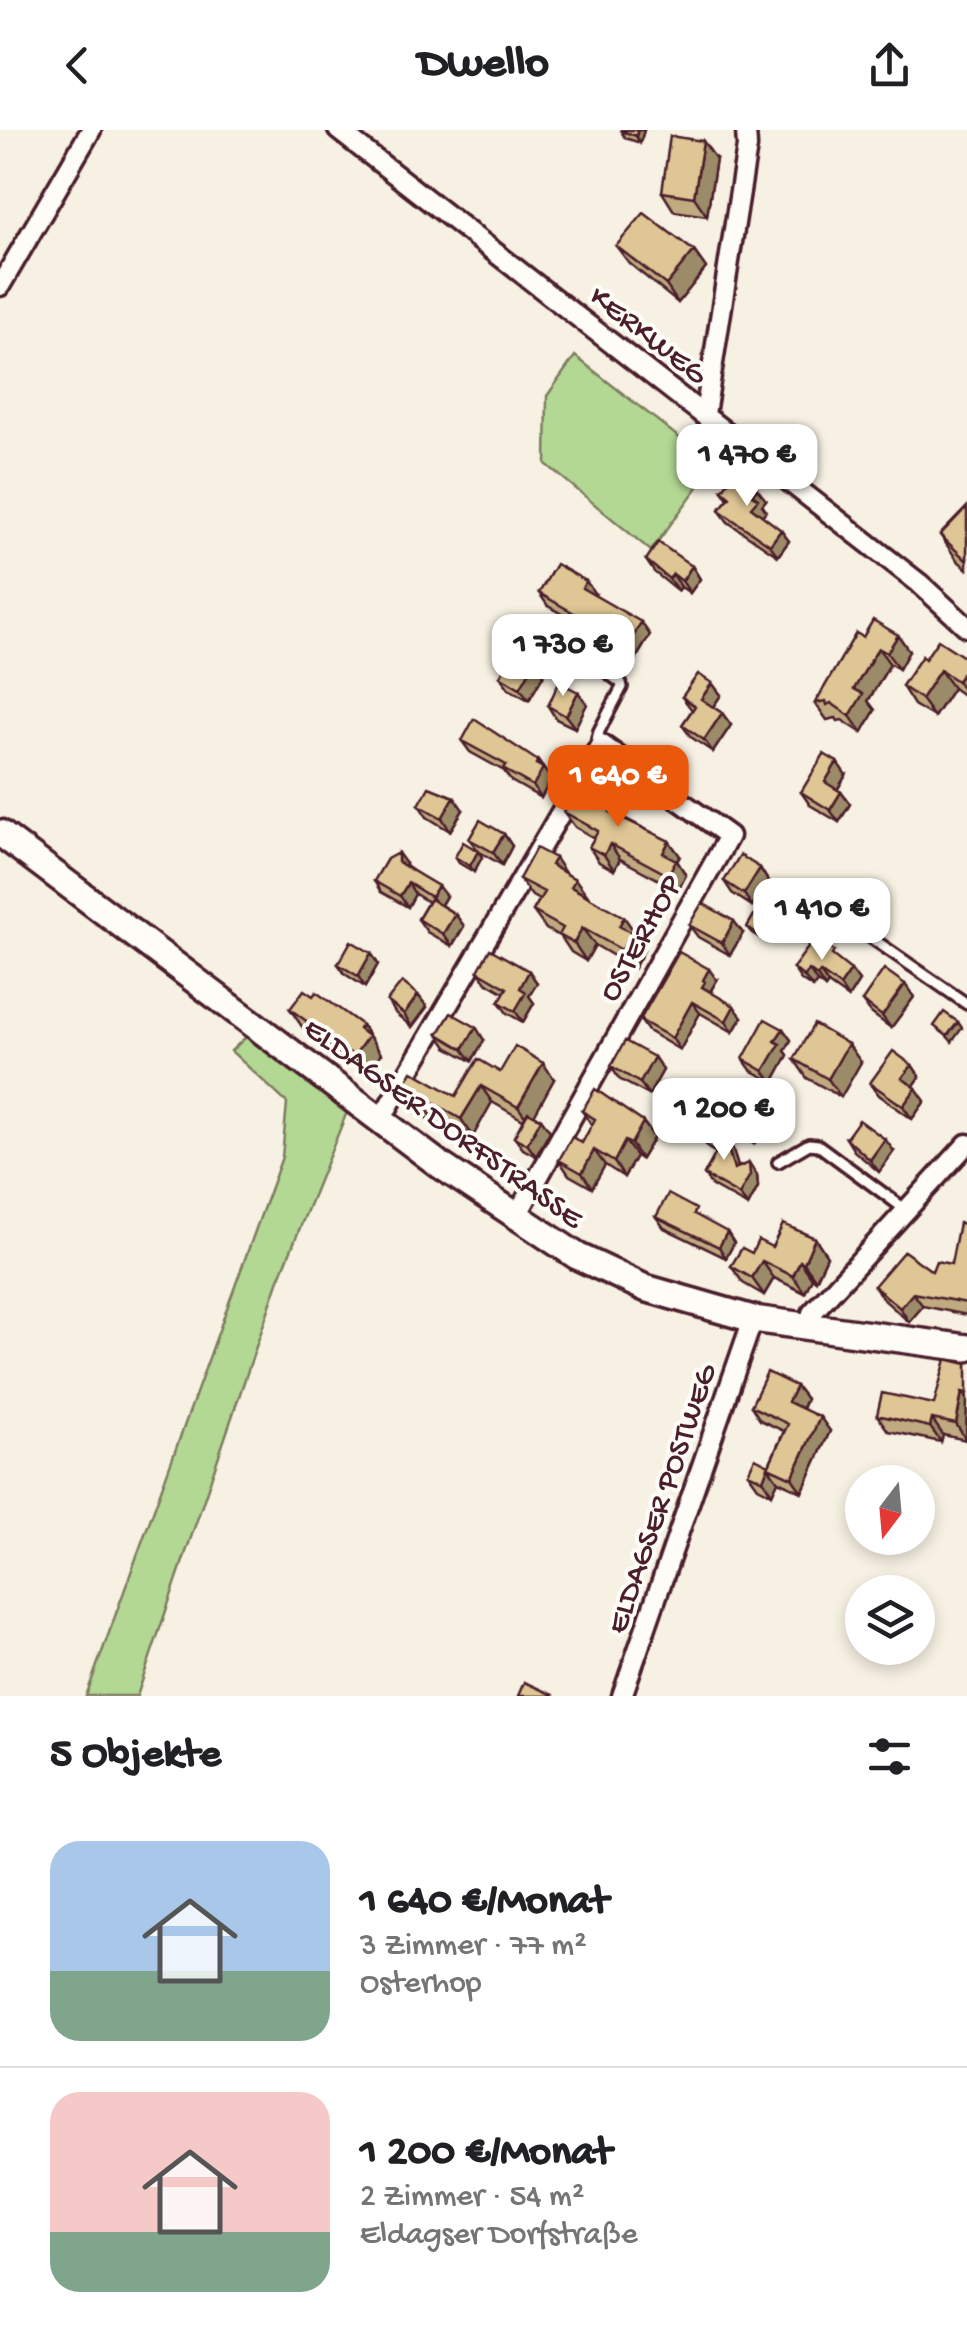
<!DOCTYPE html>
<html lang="de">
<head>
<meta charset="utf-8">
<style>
  :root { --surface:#fff; --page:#f6f6f6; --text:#202124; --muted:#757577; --line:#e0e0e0; --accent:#ea580c }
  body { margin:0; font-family:"Gochi Hand",sans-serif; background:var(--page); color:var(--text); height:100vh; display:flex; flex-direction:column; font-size:38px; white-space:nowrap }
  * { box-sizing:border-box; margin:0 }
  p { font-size:32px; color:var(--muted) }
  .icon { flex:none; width:55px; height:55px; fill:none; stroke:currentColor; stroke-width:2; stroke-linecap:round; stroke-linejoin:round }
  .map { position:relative; height:1566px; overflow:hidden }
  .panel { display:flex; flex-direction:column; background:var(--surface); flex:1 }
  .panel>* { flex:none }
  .needle { width:65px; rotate:196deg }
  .buttons { position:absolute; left:845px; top:1335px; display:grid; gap:20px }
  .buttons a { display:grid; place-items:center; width:90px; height:90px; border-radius:50%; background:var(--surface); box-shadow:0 5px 15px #0003; font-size:50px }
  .price { position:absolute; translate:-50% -85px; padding:0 22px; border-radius:20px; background:#fff; color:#222; font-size:32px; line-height:65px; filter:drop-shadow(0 2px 5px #0008) }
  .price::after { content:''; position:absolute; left:50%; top:60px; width:30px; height:22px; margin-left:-15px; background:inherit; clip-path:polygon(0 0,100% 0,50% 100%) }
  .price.current { background:var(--accent); color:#fff }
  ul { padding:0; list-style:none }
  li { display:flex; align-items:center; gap:30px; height:250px; padding:0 50px }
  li+li { border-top:2px solid var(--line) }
  li span { display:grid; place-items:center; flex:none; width:280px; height:200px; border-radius:30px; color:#555 }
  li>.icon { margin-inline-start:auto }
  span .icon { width:120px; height:120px; fill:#fffc; stroke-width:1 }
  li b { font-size:42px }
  h2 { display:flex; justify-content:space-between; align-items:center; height:120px; padding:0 50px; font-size:42px }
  header { display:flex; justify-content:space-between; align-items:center; height:130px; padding:0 50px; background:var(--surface); font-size:45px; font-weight:700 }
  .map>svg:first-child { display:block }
  .green { fill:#b2d894; stroke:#7e7c60; stroke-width:2.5 }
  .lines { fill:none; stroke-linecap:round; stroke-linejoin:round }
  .lane-casing { stroke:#4a1f2b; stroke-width:16 }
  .street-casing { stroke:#4a1f2b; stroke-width:25 }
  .secondary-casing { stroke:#4a1f2b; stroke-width:32 }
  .lane { stroke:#fdfcf7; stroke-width:9 }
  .street { stroke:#fdfcf7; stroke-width:18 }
  .secondary { stroke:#fdfcf7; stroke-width:25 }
  .wall { fill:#c0aa80; stroke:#4a1f2b; stroke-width:2.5 }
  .shaded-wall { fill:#9c8b68; stroke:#4a1f2b; stroke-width:2.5 }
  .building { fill:#dfc695; stroke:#4a1f2b; stroke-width:2.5 }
  .labels { text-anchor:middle; stroke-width:8; stroke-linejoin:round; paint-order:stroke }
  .street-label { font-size:32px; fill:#4a1f2b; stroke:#fdfcf7 }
</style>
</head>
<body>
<header><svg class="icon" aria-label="back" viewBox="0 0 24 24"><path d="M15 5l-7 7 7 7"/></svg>Dwello<svg class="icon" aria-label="share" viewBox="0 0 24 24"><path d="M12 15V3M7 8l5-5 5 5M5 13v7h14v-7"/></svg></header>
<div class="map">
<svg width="967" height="1566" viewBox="0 0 967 1566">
  <rect width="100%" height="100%" fill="#f7f1e3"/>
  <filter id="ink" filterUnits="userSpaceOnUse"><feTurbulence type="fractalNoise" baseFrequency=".01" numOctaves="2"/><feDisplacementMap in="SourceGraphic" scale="20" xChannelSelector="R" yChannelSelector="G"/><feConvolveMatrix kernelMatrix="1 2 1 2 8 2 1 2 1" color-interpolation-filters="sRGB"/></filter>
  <g filter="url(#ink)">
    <!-- green -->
    <path class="green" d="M575 226 714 335 651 421 546 334 547 266Z
      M248 905 347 982 278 1152 137 1566H86L282 1027 287 973 231 921Z"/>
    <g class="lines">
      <!-- lane casing -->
      <g class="lane-casing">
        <path id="lane" d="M575 518 621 553 622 557 599 601 597 610 601 614
          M864 803 967 874
          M778 1032 809 1014 818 1015 906 1080"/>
      </g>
      <!-- street casing -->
      <g class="street-casing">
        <path id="street" d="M338 0 919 453 967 497
          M0 156 91 0
          M705 284 747 17 746 0
          M381 989 601 614 729 706 516 1087
          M809 1199 812 1183 967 1014
          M622 1566 753 1189"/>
      </g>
      <!-- secondary casing -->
      <g class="secondary-casing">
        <path id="secondary" d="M0 703 440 1035 577 1126 645 1158 753 1189 967 1218"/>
      </g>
      <!-- lane -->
      <use href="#lane" class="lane"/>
      <!-- street -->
      <use href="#street" class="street"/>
      <!-- secondary -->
      <use href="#secondary" class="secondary"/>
    </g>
    <!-- wall -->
    <path class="wall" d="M644 0 640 13 625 8 621 1Z
      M716 29 707 86 674 81 662 62Z
      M616 116 694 121 706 138 678 173 629 133Z
      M722 360 766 370 762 375 766 381 762 386 789 411 778 426 728 392 719 380 728 369Z
      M967 377V439L957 430 940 405Z
      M646 430 692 436 700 449 690 463 681 457 678 461 654 442Z
      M539 463 595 464 594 465 650 505 634 532 597 511 589 500 548 476Z
      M898 505 909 521 899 539 890 534 868 571 875 580 862 603 842 590 838 591 836 588 827 590 815 573 863 507Z
      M925 529H967V568L953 558 934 587 914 575 902 556Z
      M535 532 544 544 529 570 509 559 500 546Z
      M712 553 721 565 713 577 722 583 731 595 713 622 691 607 682 595 692 580 682 567Z
      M578 562 587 574 575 598 556 589 548 576Z
      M462 611 538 631 551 649 541 668 511 651 504 641 470 622Z
      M846 645 837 660 841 662 850 674 839 692 810 675 801 662Z
      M419 675 463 680 450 701 427 687Z
      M564 682 624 688 669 711 680 726 677 731 686 745 678 760 620 729 614 740 599 732 589 717 594 708 575 697Z
      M504 704 512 716 502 735 478 721 482 727 474 742 459 733 455 727 478 720 469 709Z
      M406 734V736L446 766 441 775 455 784 464 796 452 816 427 802 418 789 428 772 415 764 408 777 381 762 374 751Z
      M760 738 768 751 752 776 732 763 724 751Z
      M565 743 575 749 587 766 636 804 635 807 644 820 634 838 595 815 586 831 571 822 561 807 546 799 533 781 539 770 532 766 519 749Z
      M822 789 848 790 840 804 826 796Z
      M769 793 774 799 767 812 752 803 747 797Z
      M689 795 743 803 730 825 698 807Z
      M371 823 378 834 365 857 345 844 338 834Z
      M842 833 859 851 848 868 828 854 825 858 817 852 813 858 801 850 793 838Z
      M478 841H529L537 853 529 866 534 873 523 892 507 883 499 872 505 863 486 852Z
      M717 850 711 860 713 864 742 887 733 902 700 883 680 920 648 901 640 890Z
      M418 865 427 877 412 897 396 884 387 871Z
      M914 867 891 898 871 883 862 871Z
      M290 879 362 895 381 924 367 944 303 898Z
      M783 899 791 910 785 921 788 925 773 952 751 940 743 929Z
      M438 904 484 910 472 931 447 917Z
      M654 927 663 940 649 965 619 949 611 936Z
      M794 929 861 932 841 967 807 948Z
      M912 935 920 947 913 957 925 971 912 989 879 965 870 953Z
      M500 942 554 949 534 985 541 989 550 1001 536 1026 523 1019 514 1007 523 990 492 972 473 1006 441 987 437 994 411 979 400 963 456 966Z
      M761 974 770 986 754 1014 733 1002 725 990Z
      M582 981 643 992 654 1007 641 1029 636 1026 624 1047 605 1035 592 1058 569 1045 559 1030 582 1013 592 995Z
      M723 1002 731 1013 738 1037 749 1033 757 1045 758 1057 748 1076 712 1056 704 1045 716 1023 708 1018 700 1007Z
      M846 1008 894 1021 879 1042 854 1021Z
      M656 1087 727 1102 734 1113 726 1128 664 1098Z
      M967 1094V1185L923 1176 909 1192 883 1169 874 1156 932 1141 951 1134Z
      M815 1108 827 1126 816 1150 812 1148 805 1163 774 1148 764 1165 743 1153 731 1136 752 1123 772 1117Z
      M967 1234 966 1310 943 1305 941 1312 888 1301 877 1285 934 1274Z
      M796 1256 806 1269 802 1279 830 1301 802 1362 778 1351 772 1364 758 1357 748 1343 769 1335 784 1301 760 1290 751 1276Z"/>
    <!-- shaded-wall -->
    <path class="shaded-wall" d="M638 0H644L640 13 636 6Z
      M703 11 716 29 707 86 694 67Z
      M694 121 706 138 678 173 666 155Z
      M757 359 766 370 762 375 766 381 759 389 751 377 752 365Z
      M781 400 789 411 778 426 770 415Z
      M692 436 700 449 690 463 682 451Z
      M673 444 681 457 678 461 669 449Z
      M586 451 595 464 591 471 582 458Z
      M641 492 650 505 634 532 626 520Z
      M898 505 909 521 899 539 887 523Z
      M878 518 890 534 868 571 875 580 862 603 850 586 854 559Z
      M535 532 544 544 529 570 520 558Z
      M967 536V565L957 551Z
      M940 540 953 558 934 587 921 569Z
      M712 553 721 565 710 581 701 569Z
      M578 562 587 574 575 598 566 586Z
      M722 583 731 595 713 622 704 610Z
      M538 631 551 649 541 668 533 656Z
      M837 632 846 645 834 665 825 652Z
      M841 662 850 674 839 692 830 680Z
      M454 667 463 680 450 701 442 688Z
      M614 674 624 689 610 682Z
      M504 704 512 716 502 735 493 722Z
      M669 711 680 726 677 731 686 745 678 760 668 745 663 723Z
      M610 714 620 729 614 740 604 725Z
      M478 721 482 727 474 742 470 736Z
      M398 723 406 734V743L398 732Z
      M555 728 567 746 551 735Z
      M760 738 768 751 752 776 744 764Z
      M575 749 588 766 571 757Z
      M408 753 415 764 408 777 400 766Z
      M438 756 446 766 439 778 431 767Z
      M455 784 464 796 452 816 443 804Z
      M843 784 848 790 840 804 836 797Z
      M624 787 636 804 635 807 644 820 634 838 622 820 619 796Z
      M734 791 743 803 730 825 722 813Z
      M769 793 774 799 767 812 762 806Z
      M582 798 595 815 586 831 574 813Z
      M371 823 378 834 365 857 358 846Z
      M709 839 717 850 711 860 713 863 702 857 703 850Z
      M809 840 817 852 813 858 804 847Z
      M851 840 859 851 848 868 840 856Z
      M529 841 537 853 529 866 534 873 523 892 515 881 520 858Z
      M820 842 828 854 825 858 817 846Z
      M905 854 914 867 891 898 882 886Z
      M418 865 427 877 412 897 404 884Z
      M692 872 700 883 680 920 672 908Z
      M734 876 742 887 733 902 726 891Z
      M958 892 962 898 952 912 947 906Z
      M362 895 381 924 367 944 354 926 359 899Z
      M476 897 484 910 472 931 463 919Z
      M783 899 791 910 785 921 788 925 773 952 764 941 775 911Z
      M848 914 861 932 841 967 828 949Z
      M654 927 663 940 649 965 640 953Z
      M543 933 554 949 530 993 518 977Z
      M912 935 920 947 910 961 902 948Z
      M481 956 492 972 473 1006 461 989Z
      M916 958 925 971 912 989 903 976Z
      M430 971 441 987 437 994 426 978Z
      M761 974 770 986 754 1014 745 1001Z
      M541 989 550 1001 536 1026 527 1014Z
      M643 992 654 1007 641 1029 631 1014Z
      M723 1002 731 1013 742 1051 734 1039Z
      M885 1009 894 1021 879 1042 870 1030Z
      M625 1011 636 1026 624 1047 614 1032Z
      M594 1020 605 1035 592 1058 582 1043Z
      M749 1033 757 1045 758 1057 748 1076 739 1065Z
      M727 1102 734 1113 726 1128 719 1117Z
      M815 1108 827 1126 816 1150 804 1133Z
      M762 1131 774 1148 764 1165 752 1148Z
      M800 1131 812 1148 805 1163 793 1146Z
      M913 1163 923 1176 909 1192 900 1178Z
      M796 1256 806 1269 798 1286 788 1272Z
      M962 1262 967 1269 966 1310 956 1294Z
      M820 1287 830 1301 802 1362 792 1348Z
      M932 1289 943 1305 941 1312 930 1297Z
      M768 1337 778 1351 772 1364 763 1350Z"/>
    <!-- building -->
    <path class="building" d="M621 0H638L636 6 621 1Z
      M670 6 703 11 694 67 662 62Z
      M644 83 694 121 666 155 616 116Z
      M736 342 757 359 752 365 758 369 751 377 781 400 770 415 719 380 730 367 722 360Z
      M967 377V431L940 405Z
      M658 412 692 436 682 451 673 444 669 449 646 430Z
      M556 434 586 451 582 458 641 492 626 520 588 498 591 493 539 463Z
      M873 490 898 505 887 523 878 518 854 559 863 564 850 586 831 573 827 575 826 571 815 573 856 503 863 507Z
      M938 510 967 529V536L957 551 940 540 921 569 902 556 922 526 925 529Z
      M515 520 535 532 520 558 500 546 506 536 504 530 510 528Z
      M698 544 712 553 701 569 722 583 704 610 682 595 695 576 682 567Z
      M559 552 578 562 566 586 548 576Z
      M474 589 538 631 536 634 543 638 533 656 503 639 506 635 462 611Z
      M824 624 837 632 825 652 841 662 830 680 801 662Z
      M581 653 614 674 610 682 669 711 663 723 676 730 668 745 610 714 604 725 589 717 598 701 564 682 571 671 569 666 574 664Z
      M429 657 454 667 442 688 419 675Z
      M480 690 504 704 493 722 469 709Z
      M463 712 478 721 470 736 455 727Z
      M536 718 555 728 551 735 575 749 571 757 624 787 619 796 632 803 622 820 582 798 574 813 559 805 563 798 533 781 544 762 519 749Z
      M398 723V732L438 756 431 767 408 753 400 766 374 751 387 729Z
      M740 725 760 738 744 764 724 751Z
      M430 769 455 784 443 804 418 789Z
      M702 773 734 791 722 813 689 795Z
      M830 776 843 784 836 797 822 789Z
      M754 785 769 793 762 806 747 797Z
      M815 808 834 821 832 825 851 840 840 856 820 842 817 846 809 840 804 847 793 838Z
      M351 811 371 823 358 846 338 834Z
      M490 819 529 841 520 858 526 862 515 881 499 872 507 858 478 841Z
      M679 822 709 839 703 850 705 852 702 857 734 876 726 891 692 872 672 908 640 890Z
      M884 839 905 854 882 886 862 871Z
      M402 852 418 865 404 884 387 871Z
      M304 860 313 866 316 862 362 895 359 899 368 906 354 926 290 879Z
      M944 882 958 892 947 906 934 896Z
      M451 883 476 897 463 919 438 904Z
      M765 889 783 899 775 911 780 914 764 941 743 929Z
      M814 894 848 914 828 949 794 929Z
      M625 911 654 927 640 953 611 936Z
      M515 916 543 933 518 977 481 956 461 989 430 971 426 978 400 963 412 941 456 966 478 929 500 942Z
      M893 921 912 935 902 948 916 958 903 976 870 953Z
      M595 959 643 992 631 1014 625 1011 614 1032 594 1020 582 1043 559 1030 572 1007 582 1013 595 989 582 981Z
      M740 962 761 974 745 1001 725 990Z
      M528 982 541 989 527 1014 514 1007Z
      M859 990 885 1009 870 1030 846 1008Z
      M708 993 723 1002 734 1039 749 1033 750 1045 739 1065 704 1045 719 1017 700 1007Z
      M668 1064 696 1079 694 1084 727 1102 719 1117 656 1087Z
      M959 1093 967 1094V1173L913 1163 900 1178 874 1156 904 1121 932 1141 936 1131 951 1134Z
      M783 1094 815 1108 804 1133 800 1131 793 1146 762 1131 752 1148 731 1136 742 1118 752 1123 758 1110 772 1117Z
      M946 1229 967 1234V1263L962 1262 956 1294 932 1289 930 1297 877 1285 882 1263 934 1274Z
      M767 1242 796 1256 788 1272 820 1287 792 1348 768 1337 763 1350 748 1343 755 1328 769 1335 788 1294 751 1276Z
      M524 1552 553 1565V1566H518Z"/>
  </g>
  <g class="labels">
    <!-- street labels -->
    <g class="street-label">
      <text transform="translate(650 203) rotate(38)" y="11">KERKWEG</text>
      <text transform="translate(638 807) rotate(-61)" y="11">OSTERHOP</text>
      <text transform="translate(445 991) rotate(36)" y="11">ELDAGSER DORFSTRASSE</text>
      <text transform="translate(659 1368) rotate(-71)" y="11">ELDAGSER POSTWEG</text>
    </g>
  </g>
</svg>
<div class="buttons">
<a><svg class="needle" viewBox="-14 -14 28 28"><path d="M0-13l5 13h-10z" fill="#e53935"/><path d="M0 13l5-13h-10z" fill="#757577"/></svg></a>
<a><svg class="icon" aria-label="layers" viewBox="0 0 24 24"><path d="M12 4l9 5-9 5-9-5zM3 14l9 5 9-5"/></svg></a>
</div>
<b class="price" style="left:747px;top:379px">1 470 €</b>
<b class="price" style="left:563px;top:569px">1 730 €</b>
<b class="price current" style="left:618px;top:700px">1 640 €</b>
<b class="price" style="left:822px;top:833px">1 410 €</b>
<b class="price" style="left:724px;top:1033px">1 200 €</b>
</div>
<section class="panel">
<h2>5 Objekte<svg class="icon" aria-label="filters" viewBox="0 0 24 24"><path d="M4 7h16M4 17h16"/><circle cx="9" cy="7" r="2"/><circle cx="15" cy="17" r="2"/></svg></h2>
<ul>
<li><span style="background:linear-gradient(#a9c7e8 65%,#7fa58c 0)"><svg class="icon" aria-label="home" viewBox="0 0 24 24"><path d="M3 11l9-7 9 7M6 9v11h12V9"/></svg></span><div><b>1 640 €/Monat</b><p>3 Zimmer · 77 m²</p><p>Osterhop</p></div></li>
<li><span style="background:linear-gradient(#f6c9c9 70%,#7fa58c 0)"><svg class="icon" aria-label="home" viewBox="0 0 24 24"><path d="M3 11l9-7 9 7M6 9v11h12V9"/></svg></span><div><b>1 200 €/Monat</b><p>2 Zimmer · 54 m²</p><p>Eldagser Dorfstraße</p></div></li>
</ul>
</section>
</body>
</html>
